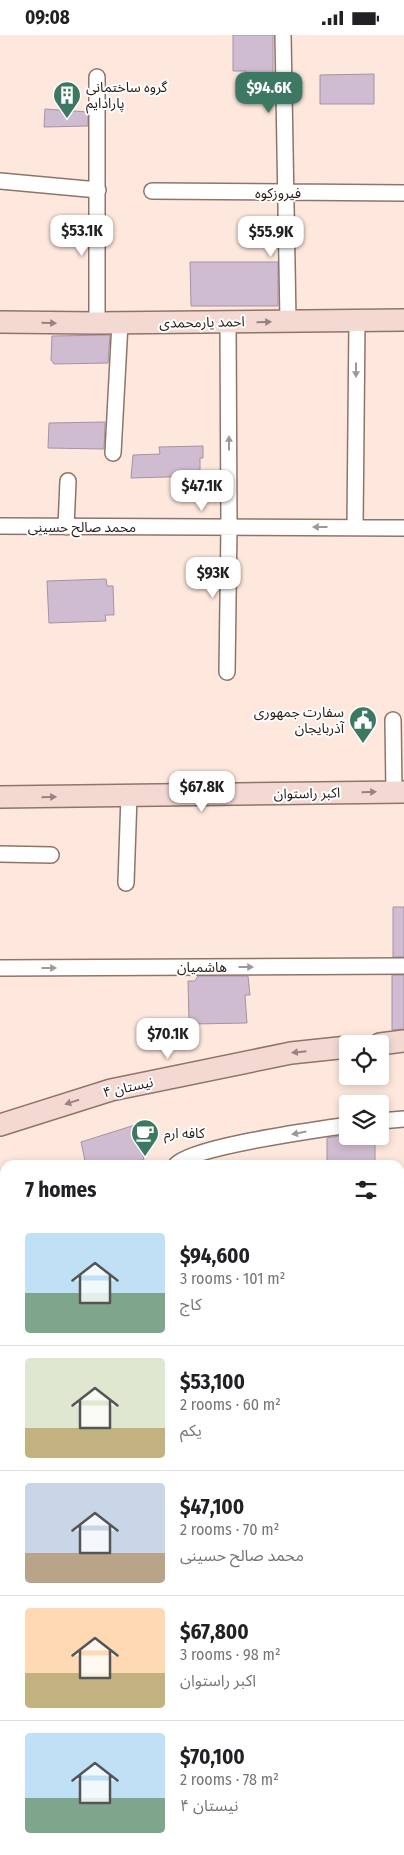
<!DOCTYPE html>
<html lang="en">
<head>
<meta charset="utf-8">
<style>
  :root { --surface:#fff; --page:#f2f2f2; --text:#202124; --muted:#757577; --line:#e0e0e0; --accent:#3c7862 }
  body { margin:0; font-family:"Fira Sans Condensed","Noto Sans Arabic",sans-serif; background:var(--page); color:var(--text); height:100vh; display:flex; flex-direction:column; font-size:19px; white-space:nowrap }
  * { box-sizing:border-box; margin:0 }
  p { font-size:16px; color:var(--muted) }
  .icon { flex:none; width:28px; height:28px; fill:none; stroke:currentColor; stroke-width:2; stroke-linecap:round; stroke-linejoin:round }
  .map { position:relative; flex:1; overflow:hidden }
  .drawer { position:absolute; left:0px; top:1125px; width:405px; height:695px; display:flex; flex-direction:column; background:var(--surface); border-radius:15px 15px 0 0; box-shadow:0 2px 8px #0003 }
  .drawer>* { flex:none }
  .controls { position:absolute; left:339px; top:1000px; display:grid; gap:10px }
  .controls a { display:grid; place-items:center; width:50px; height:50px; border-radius:5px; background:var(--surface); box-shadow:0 2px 8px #0003; font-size:25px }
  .price { position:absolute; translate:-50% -42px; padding:0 11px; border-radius:10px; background:#fff; color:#222; font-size:16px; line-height:32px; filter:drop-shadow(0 1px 2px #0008) }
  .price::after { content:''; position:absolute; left:50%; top:30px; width:15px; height:11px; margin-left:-8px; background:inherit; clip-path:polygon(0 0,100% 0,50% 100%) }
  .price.active { background:var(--accent); color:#fff }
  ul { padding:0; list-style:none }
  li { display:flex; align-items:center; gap:15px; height:125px; padding:0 25px }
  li+li { border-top:1px solid var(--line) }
  li span { display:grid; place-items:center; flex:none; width:140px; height:100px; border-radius:5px; color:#555 }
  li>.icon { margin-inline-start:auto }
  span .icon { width:60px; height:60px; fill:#fffc; stroke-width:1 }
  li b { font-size:21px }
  h2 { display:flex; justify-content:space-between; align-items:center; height:60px; padding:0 25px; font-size:21px }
  .status { display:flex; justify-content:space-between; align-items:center; height:35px; padding:0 25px; background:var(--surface); direction:ltr }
  .status svg { height:14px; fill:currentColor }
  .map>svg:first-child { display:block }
  .building { fill:#d0bcd1; stroke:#a592a6 }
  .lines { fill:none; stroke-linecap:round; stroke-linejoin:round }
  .street-casing { stroke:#8e7568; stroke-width:18 }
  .secondary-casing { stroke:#8e7568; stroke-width:24 }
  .primary-casing { stroke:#9c5e4f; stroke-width:26 }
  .street { stroke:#fff; stroke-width:15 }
  .secondary { stroke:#f4d9d3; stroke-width:21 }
  .primary { stroke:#e9b3a7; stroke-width:24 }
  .oneway { fill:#97847e }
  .oneway2 { fill:#9d9997 }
  .labels { text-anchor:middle; stroke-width:4; stroke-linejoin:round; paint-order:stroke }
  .poi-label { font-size:14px; fill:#261c17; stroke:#fff; text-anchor:start }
  .street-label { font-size:14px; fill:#261c17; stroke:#fff }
</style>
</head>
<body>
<div class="status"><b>09:08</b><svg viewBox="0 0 49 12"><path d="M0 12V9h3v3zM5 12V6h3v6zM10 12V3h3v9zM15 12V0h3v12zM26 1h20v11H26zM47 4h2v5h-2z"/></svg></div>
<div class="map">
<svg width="404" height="1820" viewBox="0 0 404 1820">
  <rect width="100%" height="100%" fill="#fee7dc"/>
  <!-- building -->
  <path class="building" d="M233 0H273V40H246V36H233Z
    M374 39V69H320V40Z
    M45 74 88 77V91L44 92Z
    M190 227H278V271H191Z
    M110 300 108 328 54 329 51 325 52 301Z
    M105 387 104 414 48 413 49 388Z
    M203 411V423H200V441L131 443 133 420 160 419 159 412Z
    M106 544 107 551H113L114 580H105L106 586 49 588 47 546Z
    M393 872H404V922H393Z
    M392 940H404V994L392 995Z
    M198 941H248L250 960H245L247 988 193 989 189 986 188 946H195Z
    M135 1090 144 1125 86 1130 81 1107Z
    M345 1100 375 1101V1130H327V1103Z"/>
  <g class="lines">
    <!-- street casing -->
    <g class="street-casing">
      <path id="street" d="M283 0 288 286
        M97 42V288
        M0 146 98 155
        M152 156 404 158
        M113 418 120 288
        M0 491 404 493
        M66 492 68 446
        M355 492 357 286
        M227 637 229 492 228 287
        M393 685 394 757
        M0 819 51 820
        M126 848 129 761
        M0 933 404 931
        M380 1086 404 1084
        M176 1130C193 1111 317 1095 348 1090
        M168 1820V1815
        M354 1820V1815"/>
    </g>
    <!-- secondary casing -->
    <g class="secondary-casing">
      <path id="secondary" d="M0 287 97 288 404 285
        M0 762 404 757
        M380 1009 404 1006
        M0 1090 111 1055 291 1018 348 1012
        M0 1748H5
        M400 1776 404 1777"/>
    </g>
    <!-- primary casing -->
    <g class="primary-casing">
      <path id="primary" d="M0 1174 5 1173
        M400 1195 404 1196"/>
    </g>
    <!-- street -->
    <use href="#street" class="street"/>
    <!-- secondary -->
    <use href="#secondary" class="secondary"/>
    <!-- primary -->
    <use href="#primary" class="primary"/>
  </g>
  <!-- one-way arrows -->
  <defs><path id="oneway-solid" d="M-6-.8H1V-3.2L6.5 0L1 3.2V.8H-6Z" transform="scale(1.25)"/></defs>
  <g class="oneway">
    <use href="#oneway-solid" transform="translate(264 287) rotate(-1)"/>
    <use href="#oneway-solid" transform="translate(49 288) rotate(1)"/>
    <use href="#oneway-solid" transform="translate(369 757) rotate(-1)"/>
    <use href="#oneway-solid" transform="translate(49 762) rotate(-1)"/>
    <use href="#oneway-solid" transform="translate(299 1017) rotate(174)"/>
    <use href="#oneway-solid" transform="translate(72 1067) rotate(163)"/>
  </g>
  <g class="oneway2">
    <use href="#oneway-solid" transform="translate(356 335) rotate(90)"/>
    <use href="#oneway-solid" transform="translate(229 408) rotate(-90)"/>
    <use href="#oneway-solid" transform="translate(320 492) rotate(-180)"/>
    <use href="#oneway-solid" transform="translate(246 932)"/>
    <use href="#oneway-solid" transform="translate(49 933)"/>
    <use href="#oneway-solid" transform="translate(299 1098) rotate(169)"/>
  </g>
  <!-- icons -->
  <defs>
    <g id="building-pin" transform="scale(1.4375)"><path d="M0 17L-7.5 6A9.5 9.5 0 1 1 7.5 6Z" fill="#3c7862" stroke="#fff"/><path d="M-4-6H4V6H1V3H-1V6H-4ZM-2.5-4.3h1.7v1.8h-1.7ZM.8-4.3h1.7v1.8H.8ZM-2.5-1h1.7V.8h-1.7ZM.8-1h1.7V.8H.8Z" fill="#fff"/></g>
    <g id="civic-pin" transform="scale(1.4375)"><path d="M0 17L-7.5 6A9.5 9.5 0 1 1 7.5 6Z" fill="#3c7862" stroke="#fff"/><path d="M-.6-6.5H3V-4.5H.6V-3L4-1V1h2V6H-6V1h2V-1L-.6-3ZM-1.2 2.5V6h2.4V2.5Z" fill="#fff"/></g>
    <g id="cafe-pin" transform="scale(1.4375)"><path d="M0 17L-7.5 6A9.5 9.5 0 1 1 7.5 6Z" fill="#3c7862" stroke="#fff"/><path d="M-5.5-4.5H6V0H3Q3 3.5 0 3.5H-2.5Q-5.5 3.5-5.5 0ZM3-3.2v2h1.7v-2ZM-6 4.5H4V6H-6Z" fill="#fff"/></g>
  </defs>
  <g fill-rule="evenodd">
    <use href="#building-pin" x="67" y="60"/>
    <use href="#civic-pin" x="363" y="685"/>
    <use href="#cafe-pin" x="145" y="1098"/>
  </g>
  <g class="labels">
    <!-- poi labels -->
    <g class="poi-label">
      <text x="86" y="57">گروه ساختمانی<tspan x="86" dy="16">پارادایم</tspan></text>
      <text x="344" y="682" text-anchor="end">سفارت جمهوری<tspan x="344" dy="16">آذربایجان</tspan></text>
      <text x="164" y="1103">کافه ارم</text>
    </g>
    <!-- street labels -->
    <g class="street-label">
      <text x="278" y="163">فیروزکوه</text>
      <text transform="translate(202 287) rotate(-1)" y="5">احمد یارمحمدی</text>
      <text x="82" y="497">محمد صالح حسینی</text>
      <text transform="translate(307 758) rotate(-1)" y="5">اکبر راستوان</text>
      <text x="202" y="937">هاشمیان</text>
      <text transform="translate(128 1052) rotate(-13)" y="5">نیستان ۴</text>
    </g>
  </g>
</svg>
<div class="controls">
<a><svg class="icon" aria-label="locate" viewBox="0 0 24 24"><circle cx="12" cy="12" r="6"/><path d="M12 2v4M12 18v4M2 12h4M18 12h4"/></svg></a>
<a><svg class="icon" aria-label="layers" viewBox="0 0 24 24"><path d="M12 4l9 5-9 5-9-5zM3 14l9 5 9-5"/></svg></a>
</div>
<b class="price active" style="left:269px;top:79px">$94.6K</b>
<b class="price" style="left:82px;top:222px">$53.1K</b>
<b class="price" style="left:271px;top:223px">$55.9K</b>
<b class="price" style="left:202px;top:477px">$47.1K</b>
<b class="price" style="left:213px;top:564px">$93K</b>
<b class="price" style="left:202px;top:778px">$67.8K</b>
<b class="price" style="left:168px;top:1025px">$70.1K</b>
<section class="drawer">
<h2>7 homes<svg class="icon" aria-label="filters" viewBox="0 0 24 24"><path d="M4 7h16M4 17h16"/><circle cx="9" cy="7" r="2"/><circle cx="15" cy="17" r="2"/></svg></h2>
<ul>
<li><span style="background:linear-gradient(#bfe0f5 60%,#7fa58c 0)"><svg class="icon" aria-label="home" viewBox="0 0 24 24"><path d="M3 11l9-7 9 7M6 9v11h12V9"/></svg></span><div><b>$94,600</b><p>3 rooms · 101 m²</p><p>کاج</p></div></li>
<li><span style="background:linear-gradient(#dfe7d0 70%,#c2b280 0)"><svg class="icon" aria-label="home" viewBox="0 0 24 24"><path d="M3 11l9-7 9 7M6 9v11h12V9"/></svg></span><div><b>$53,100</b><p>2 rooms · 60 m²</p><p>یکم</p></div></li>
<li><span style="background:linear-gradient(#c9d6e8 70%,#b9a48a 0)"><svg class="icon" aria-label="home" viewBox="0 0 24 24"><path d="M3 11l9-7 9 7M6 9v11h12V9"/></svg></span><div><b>$47,100</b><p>2 rooms · 70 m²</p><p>محمد صالح حسینی</p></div></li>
<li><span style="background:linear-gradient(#ffd9b3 65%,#c2b280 0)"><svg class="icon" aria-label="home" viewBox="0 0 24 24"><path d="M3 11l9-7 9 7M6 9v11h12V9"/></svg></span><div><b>$67,800</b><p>3 rooms · 98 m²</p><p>اکبر راستوان</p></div></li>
<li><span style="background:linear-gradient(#bfe0f5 65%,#7fa58c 0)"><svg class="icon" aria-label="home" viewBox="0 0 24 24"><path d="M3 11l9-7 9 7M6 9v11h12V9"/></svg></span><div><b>$70,100</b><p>2 rooms · 78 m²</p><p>نیستان ۴</p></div></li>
</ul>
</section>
</div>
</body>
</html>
